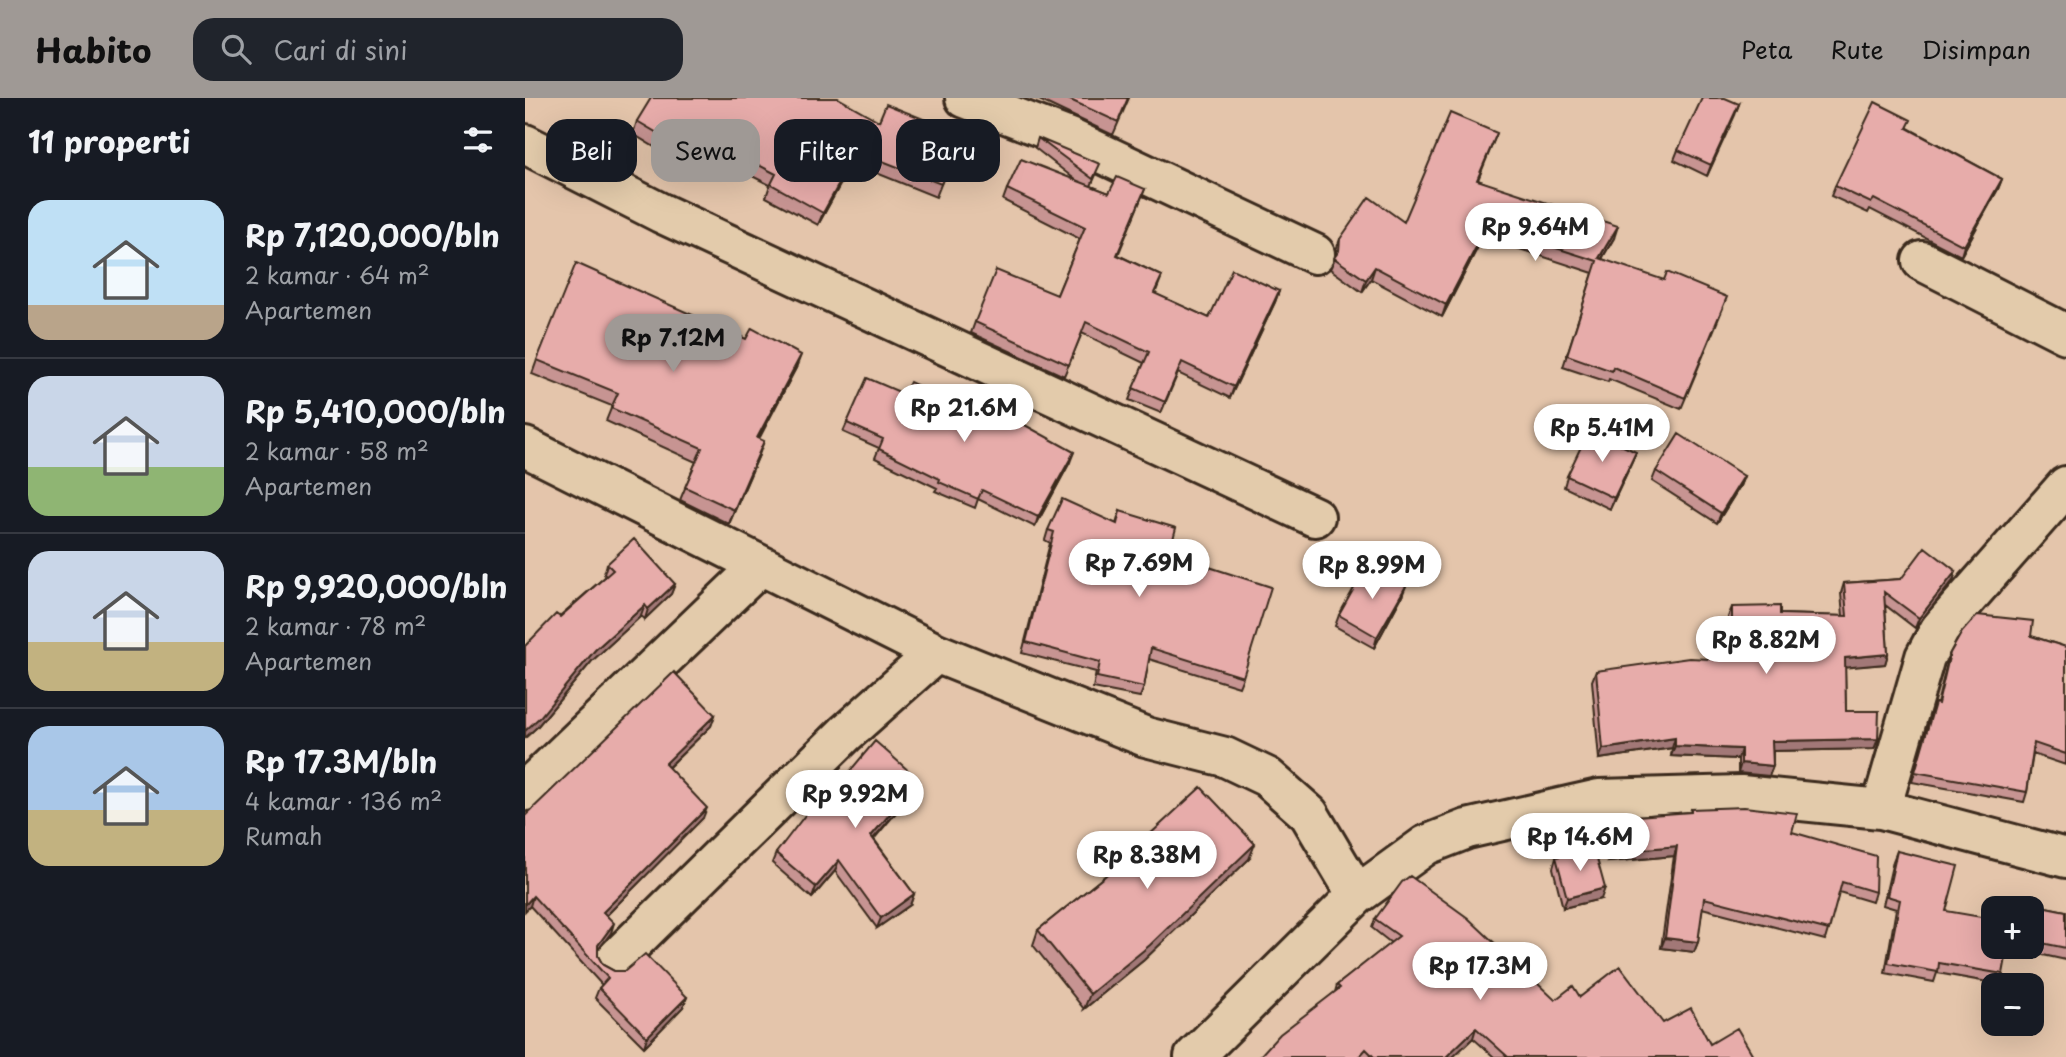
<!DOCTYPE html>
<html lang="id">
<head>
<meta charset="utf-8">
<style>
  :root { --surface:#171b24; --page:#20242c; --text:#f1f3f6; --muted:#9ea1a6; --line:#363941; --accent:#9f9995 }
  body { margin:0; font-family:"Playpen Sans",sans-serif; background:var(--page); color:var(--text); height:100vh; display:flex; flex-direction:column; font-size:26px; white-space:nowrap }
  * { box-sizing:border-box; margin:0 }
  p { font-size:23px; color:var(--muted) }
  .icon { flex:none; width:38px; height:38px; fill:none; stroke:currentColor; stroke-width:2; stroke-linecap:round; stroke-linejoin:round }
  .map { position:relative; flex:1; overflow:hidden }
  .sheet { display:flex; flex-direction:column; background:var(--surface); width:525px }
  .sheet>* { flex:none }
  .guide { position:absolute; left:21px; top:21px; width:665px; height:63px; display:flex; gap:14px }
  .controls { position:absolute; left:1456px; top:798px; display:grid; gap:14px }
  .controls a { display:grid; place-items:center; width:63px; height:63px; border-radius:14px; background:var(--surface); box-shadow:0 7px 28px #0002; font-size:35px }
  .price { position:absolute; translate:-50% -60px; padding:0 16px; border-radius:24px; background:#fff; color:#222; font-size:23px; line-height:46px; filter:drop-shadow(0 2px 4px #0008) }
  .price::after { content:''; position:absolute; left:50%; top:42px; width:21px; height:16px; margin-left:-10px; background:inherit; clip-path:polygon(0 0,100% 0,50% 100%) }
  .price.on { background:var(--accent); color:#111 }
  ul { padding:0; list-style:none }
  li { display:flex; align-items:center; gap:21px; height:175px; padding:0 28px }
  li+li { border-top:2px solid var(--line) }
  li span { display:grid; place-items:center; flex:none; width:196px; height:140px; border-radius:21px; color:#555 }
  li>.icon { margin-inline-start:auto }
  span .icon { width:84px; height:84px; fill:#fffc; stroke-width:1 }
  li b { font-size:30px }
  h2 { display:flex; justify-content:space-between; align-items:center; height:84px; padding:0 28px; font-size:30px }
  .tag { padding:0 24px; border-radius:21px; background:var(--surface); box-shadow:0 7px 28px #0002; font-size:24px; line-height:63px }
  .tag.on { background:var(--accent); color:#111 }
  header { display:flex; align-items:center; gap:42px; box-sizing:border-box; height:98px; padding:0 35px; background:var(--accent); color:#111 }
  header strong { font-size:33px }
  nav { display:flex; gap:38px; margin-inline-start:auto; font-size:24px }
  .search { width:490px; height:63px; background:var(--page); display:flex; align-items:center; gap:18px; box-sizing:border-box; padding:0 24px; border-radius:21px; color:var(--muted); font-size:26px }
  main { display:flex; flex:1; min-height:0 }
  .map>svg:first-child { display:block }
  .lines { fill:none; stroke-linecap:round; stroke-linejoin:round }
  .minor-casing { stroke:#3b2a1e; stroke-width:44 }
  .minor { stroke:#e3cbab; stroke-width:38 }
  .wall { fill:#c79492; stroke:#3b2a1e; stroke-width:2 }
  .shaded-wall { fill:#a27877; stroke:#3b2a1e; stroke-width:2 }
  .building { fill:#e7acaa; stroke:#3b2a1e; stroke-width:2 }
</style>
</head>
<body>
<header>
<strong>Habito</strong>
<div class="search"><svg class="icon" aria-label="search" viewBox="0 0 24 24"><circle cx="10" cy="10" r="6"/><path d="M15 15l6 6"/></svg>Cari di sini</div>
<nav><a>Peta</a><a>Rute</a><a>Disimpan</a></nav>
</header>
<main>
<section class="sheet">
<h2>11 properti<svg class="icon" aria-label="filters" viewBox="0 0 24 24"><path d="M4 7h16M4 17h16"/><circle cx="9" cy="7" r="2"/><circle cx="15" cy="17" r="2"/></svg></h2>
<ul>
<li><span style="background:linear-gradient(#bfe0f5 75%,#b9a48a 0)"><svg class="icon" aria-label="home" viewBox="0 0 24 24"><path d="M3 11l9-7 9 7M6 9v11h12V9"/></svg></span><div><b>Rp 7,120,000/bln</b><p>2 kamar · 64 m²</p><p>Apartemen</p></div></li>
<li><span style="background:linear-gradient(#c9d6e8 65%,#8fb573 0)"><svg class="icon" aria-label="home" viewBox="0 0 24 24"><path d="M3 11l9-7 9 7M6 9v11h12V9"/></svg></span><div><b>Rp 5,410,000/bln</b><p>2 kamar · 58 m²</p><p>Apartemen</p></div></li>
<li><span style="background:linear-gradient(#c9d6e8 65%,#c2b280 0)"><svg class="icon" aria-label="home" viewBox="0 0 24 24"><path d="M3 11l9-7 9 7M6 9v11h12V9"/></svg></span><div><b>Rp 9,920,000/bln</b><p>2 kamar · 78 m²</p><p>Apartemen</p></div></li>
<li><span style="background:linear-gradient(#a9c7e8 60%,#c2b280 0)"><svg class="icon" aria-label="home" viewBox="0 0 24 24"><path d="M3 11l9-7 9 7M6 9v11h12V9"/></svg></span><div><b>Rp 17.3M/bln</b><p>4 kamar · 136 m²</p><p>Rumah</p></div></li>
</ul>
</section>
<div class="map">
<svg width="1541" height="959" viewBox="0 0 1541 959">
  <rect width="100%" height="100%" fill="#e4c5ab"/>
  <filter id="ink" filterUnits="userSpaceOnUse"><feTurbulence type="fractalNoise" baseFrequency=".0143" numOctaves="2"/><feDisplacementMap in="SourceGraphic" scale="14" xChannelSelector="R" yChannelSelector="G"/><feConvolveMatrix kernelMatrix="1 2 1 2 8 2 1 2 1" color-interpolation-filters="sRGB"/></filter>
  <g filter="url(#ink)">
    <g class="lines">
      <!-- minor casing -->
      <g class="minor-casing">
        <path id="minor" d="M440 0 544 40 790 156
          M0 46 136 115 790 419
          M1397 163 1541 236
          M0 349 411 555 621 639 700 659 742 679 784 716 832 797
          M0 693 235 468
          M1356 711 1400 559 1415 531 1541 388
          M90 862 321 635 411 555
          M669 959 832 797 901 747 942 731 1074 701 1216 697 1356 711 1541 760"/>
      </g>
      <!-- minor -->
      <use href="#minor" class="minor"/>
    </g>
    <!-- wall -->
    <path class="wall" d="M510 0H604L588 37Z
      M1214 6 1182 78 1149 62 1153 52Z
      M112 23H354L436 36 411 99 327 65 293 127 241 99 245 87 156 42 146 59 108 36Z
      M1383 30 1477 81 1473 91 1436 158 1345 111 1343 115 1306 98 1310 88Z
      M972 35 953 82 1089 140 1077 161 1198 210 1156 311 1084 281 1083 284 1038 269 1068 175 958 139 917 219 846 181 837 194 805 171 811 158V152L815 141 879 124Z
      M513 40 571 77 566 88 584 95 620 91 593 157 637 178 630 196 684 220 754 193 750 204 705 300 653 275 636 315 604 302 619 265 557 235 539 278 446 235 450 224 532 197 555 141 478 102 482 91 552 83 510 50Z
      M12 262 271 270 234 341V357L204 426 155 402 171 364 81 323 87 308 7 276Z
      M379 296 444 312 487 320 545 364 510 429 453 401 450 410 410 393 412 390 350 360 354 350 318 334 322 325Z
      M1107 364 1085 411 1039 389 1042 378Z
      M1131 373 1219 378 1215 388 1192 425 1127 383Z
      M595 413 644 456 718 579 714 589 624 561 619 589 615 599 568 590 571 574 497 555 525 445 520 442 523 432 591 426Z
      M82 466 150 486 146 496 120 521 116 518 67 563 12 629 0 640V548L81 478 79 476Z
      M1431 473 1428 483 1390 530 1360 507 1363 556 1360 566 1320 569 1321 613 1353 641 1349 651 1248 653V668L1244 678 1213 675V661L1146 658 1147 650 1074 661 1067 583 1071 573 1203 562V519L1207 509 1255 516 1318 518 1316 495 1319 485 1376 481Z
      M877 498 849 550 810 528 814 517Z
      M1506 538 1541 549V667L1508 656 1502 694 1499 704 1387 684 1407 615 1410 605 1412 606 1422 565 1425 555Z
      M190 617 186 628 143 670 178 720 82 817 86 835 73 852V858L78 867 89 873 162 899 158 909 119 949 70 900 74 890 77 887 5 808 0 813V718Z
      M310 691 390 692 349 741 389 796 385 807 352 830 310 773 287 800 247 765 251 755Z
      M1166 711 1267 734 1350 794 1347 804 1314 794 1300 842 1177 810 1173 844 1169 854 1136 850 1149 758 1083 764 1080 730 1084 720 1165 714Z
      M1372 753 1421 813 1478 876 1474 886 1412 875 1409 884 1360 875 1371 811 1358 807 1368 763Z
      M1031 759 1076 801 1038 810 1028 770Z
      M724 761 619 862 559 911 508 847 513 832 580 778Z
      M1506 806 1541 813V862L1495 852V849H1507V810H1504Z
      M850 821 1030 902 1055 899 1138 925 1185 946 1229 959H969L948 940 928 959H734L810 894 812 887 866 845 847 830Z"/>
    <!-- shaded-wall -->
    <path class="shaded-wall" d="M1214 6 1210 17 1182 78 1186 67Z
      M160 29 156 42 146 59 151 46Z
      M332 53 327 65 293 127 298 115Z
      M1477 81 1473 91 1436 158 1439 148Z
      M962 128 958 139 917 219 921 207Z
      M1093 128 1089 140 1070 172 1074 160Z
      M850 169 846 181 837 194 841 182Z
      M754 193 750 204 705 300 709 289Z
      M276 257 271 270 227 353 232 340Z
      M239 343 234 357 204 426 209 412Z
      M549 354 545 364 510 429 513 419Z
      M1111 354 1107 364 1085 411 1089 400Z
      M1219 378 1215 388 1192 425 1196 415Z
      M1431 473 1428 483 1390 530 1394 520Z
      M150 486 146 496 120 521 123 511Z
      M881 488 877 498 849 550 852 539Z
      M120 507 116 518 67 563 12 629 0 640V633L70 552Z
      M1363 556 1360 566 1316 570 1320 560Z
      M190 617 186 628 136 676 140 666Z
      M1150 640 1147 650 1074 661 1078 651Z
      M1353 641 1349 651 1244 653 1247 643Z
      M1150 648 1216 651 1213 661 1146 658Z
      M1216 665 1248 668 1244 678 1213 675Z
      M394 682 390 692 342 748 346 738Z
      M182 710 178 720 75 824 78 814Z
      M730 746 724 761 619 862 559 911 565 896Z
      M1152 748 1149 758 1083 764 1087 754Z
      M314 762 310 773 287 800 291 789Z
      M1080 790 1076 801 1038 810 1042 800Z
      M389 796 385 807 352 830 356 820Z
      M8 798 5 808 0 813V807Z
      M89 825 86 835 69 857 73 847Z
      M1140 840 1173 844 1169 854 1136 850Z
      M162 899 158 909 119 949 122 939Z
      M951 930 948 940 928 959H921Z"/>
    <!-- building -->
    <path class="building" d="M126 0H313L354 23 361 6 436 36 416 86 332 53 298 115 246 86 251 76 160 29 151 46 112 23Z
      M541 0H603L593 24Z
      M1177 0H1200L1214 6 1186 67 1153 52Z
      M1350 4 1386 22 1382 30 1477 81 1439 148 1349 101 1346 105 1310 88Z
      M925 15 972 35 952 82 1093 128 1074 160 1139 182 1142 174 1202 199 1160 300 1088 269 1087 273 1042 257 1072 163 962 128 921 207 850 169 841 182 809 160 814 153 815 141 844 99 879 124Z
      M513 40 575 66 568 81Z
      M496 61 584 95 592 79 620 91 592 157 637 178 629 195 684 220 707 171 754 193 709 289 657 264 640 304 608 290 624 254 561 224 544 267 450 224 471 172 532 197 560 129 482 91Z
      M51 165 221 241 227 230 276 257 232 340 239 343 209 412 160 389 177 350 86 310 93 295 12 262Z
      M342 280 379 296 385 284 444 312 450 296 490 313 487 320 549 354 513 419 457 392 453 401 414 384 415 381 354 351 358 341 322 325Z
      M1064 332 1111 354 1089 400 1042 378Z
      M1154 336 1219 378 1196 415 1131 373Z
      M537 401 592 426 595 413 651 430 644 456 746 489 718 579 626 550 619 589 572 579 575 564 501 544 529 434 523 432Z
      M109 441 150 486 123 511 120 507 70 552 16 618 0 633V548L31 516 35 519 88 472 82 466Z
      M1400 449 1431 473 1394 520 1359 494 1363 556 1320 560 1321 613H1354L1353 641 1247 643 1248 668 1216 665V651L1150 648V640L1078 651 1071 573 1164 560 1207 562V509L1255 508V516L1322 518 1319 485 1376 481Z
      M842 467 881 488 852 539 814 517Z
      M1452 517 1508 523 1506 538 1541 549V656L1509 645 1502 694 1390 674 1410 605 1413 606 1425 555 1437 534Z
      M149 574 190 617 140 666 182 710 78 814 89 825 73 847V858L78 867 89 873H100L120 856 162 899 122 939 74 890 83 880 8 798 0 807V718Z
      M350 643 394 682 346 738 389 796 356 820 314 762 291 789 251 755 304 686 310 691Z
      M676 689 730 746 625 847 565 896 513 832 580 778Z
      M1219 709 1272 715 1267 734 1351 758 1350 794 1317 784 1304 832 1179 800 1173 844 1140 840 1152 748 1087 754 1084 720 1166 714V711Z
      M1069 750 1080 790 1042 800 1031 759Z
      M1372 753 1433 768 1421 813 1468 821V849H1483L1478 876 1414 865 1413 874 1363 865 1375 802 1362 798Z
      M885 778 943 820 1030 902 1048 888 1055 899 1095 868 1138 925 1166 910 1185 946 1212 930 1229 959H983L951 930 921 959H849L841 951 834 959H734L755 936 815 890 812 887 874 838 850 821 877 784Z
      M1506 806 1541 813V850L1507 843V810H1505Z"/>
  </g>
</svg>
<div class="controls">
<a>+</a>
<a>−</a>
</div>
<b class="price" style="left:1010px;top:165px">Rp 9.64M</b>
<b class="price on" style="left:148px;top:276px">Rp 7.12M</b>
<b class="price" style="left:439px;top:346px">Rp 21.6M</b>
<b class="price" style="left:1077px;top:366px">Rp 5.41M</b>
<b class="price" style="left:614px;top:501px">Rp 7.69M</b>
<b class="price" style="left:847px;top:503px">Rp 8.99M</b>
<b class="price" style="left:1241px;top:578px">Rp 8.82M</b>
<b class="price" style="left:330px;top:732px">Rp 9.92M</b>
<b class="price" style="left:1055px;top:775px">Rp 14.6M</b>
<b class="price" style="left:622px;top:793px">Rp 8.38M</b>
<b class="price" style="left:955px;top:904px">Rp 17.3M</b>
<div class="guide">
<a class="tag">Beli</a>
<a class="tag on">Sewa</a>
<a class="tag">Filter</a>
<a class="tag">Baru</a>
</div>
</div>
</main>
</body>
</html>
